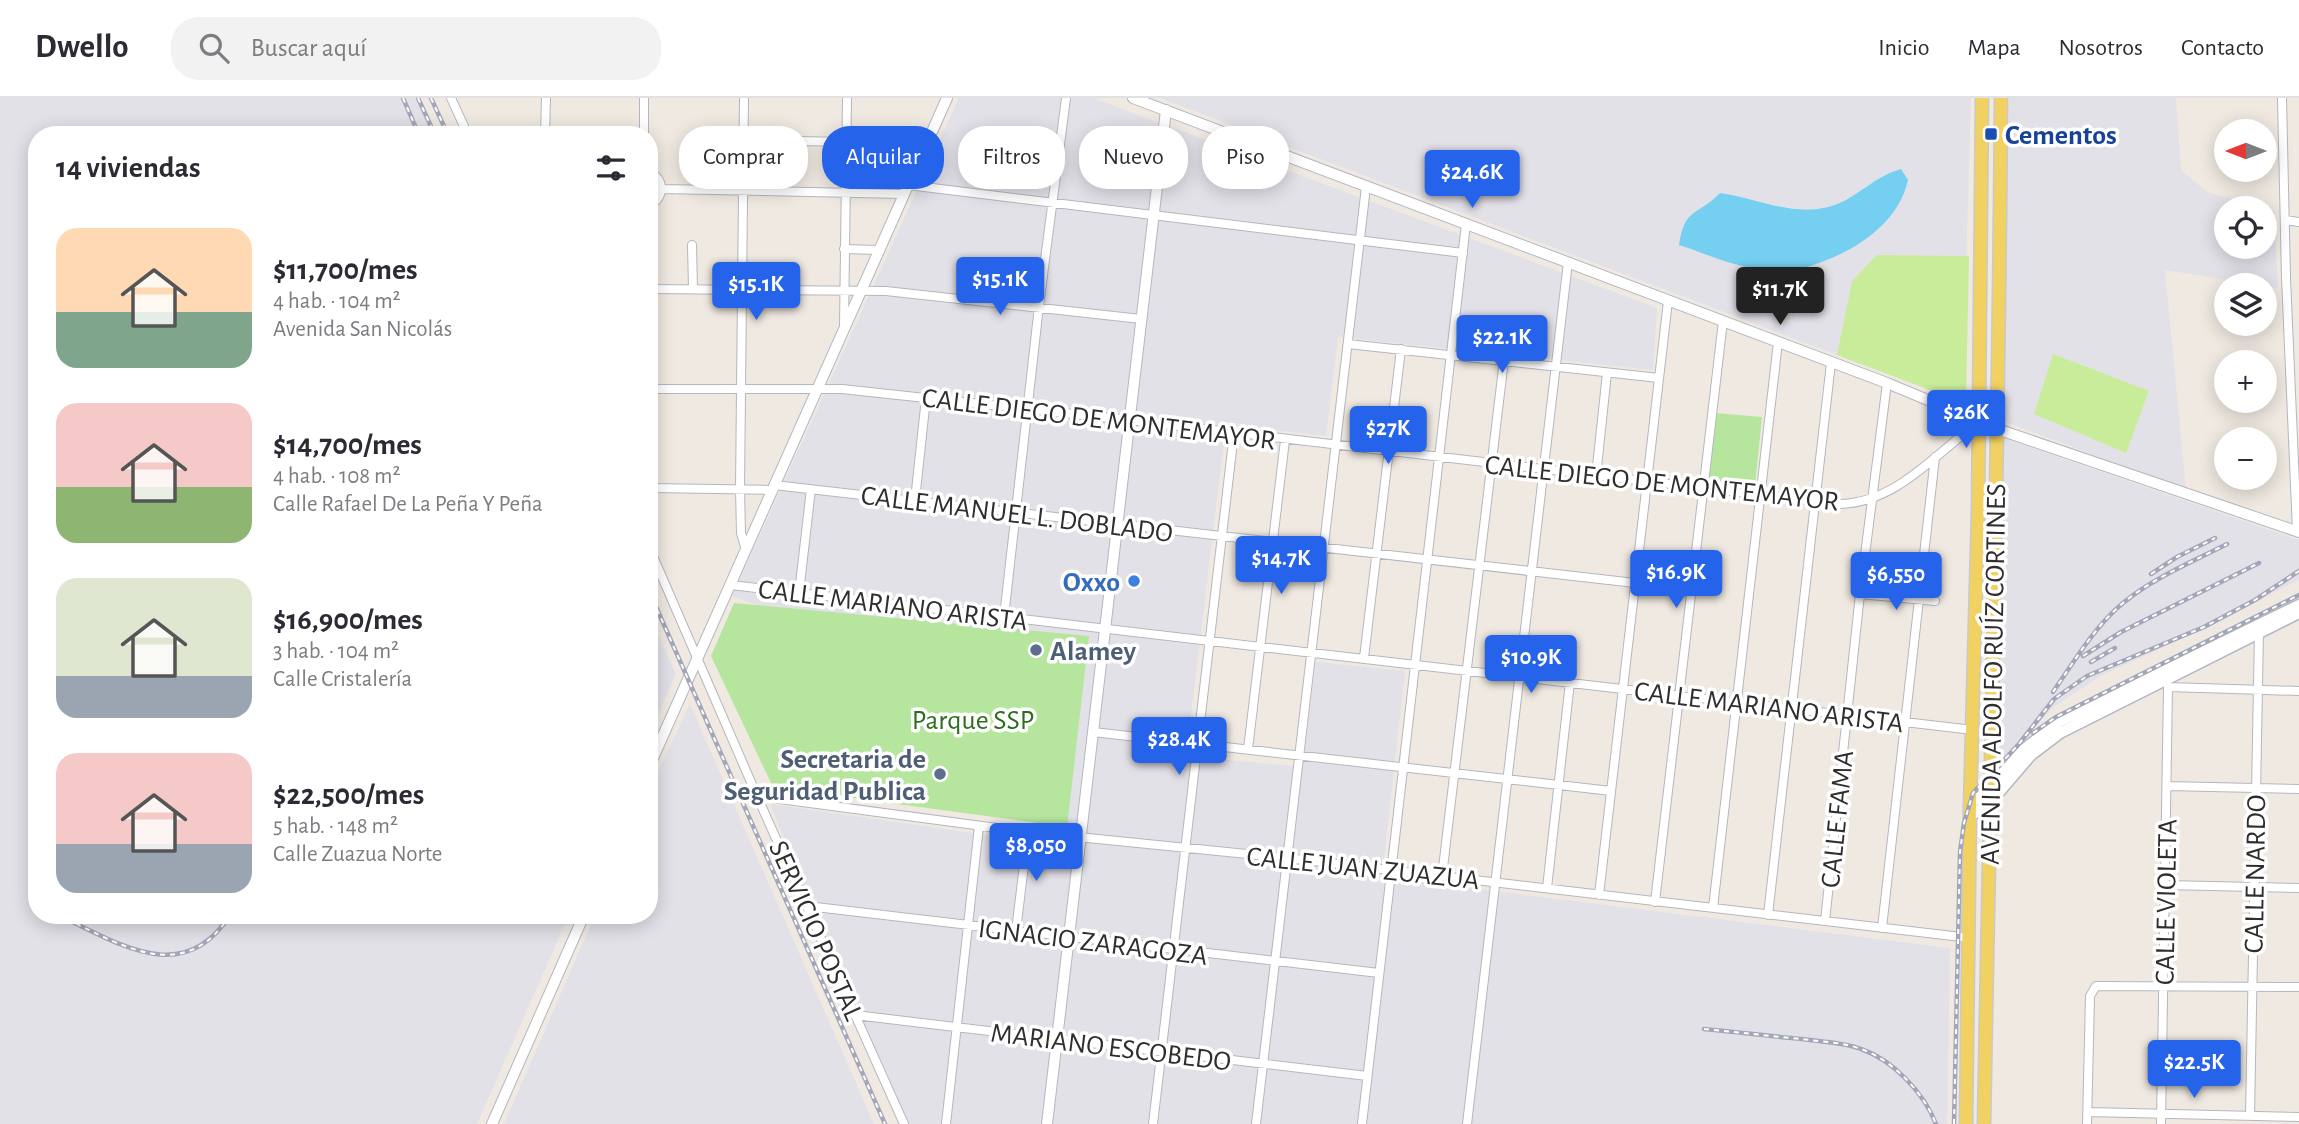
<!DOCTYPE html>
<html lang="es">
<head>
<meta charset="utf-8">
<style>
  :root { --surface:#fff; --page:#f2f2f3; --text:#2b2b33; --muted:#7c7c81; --line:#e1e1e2; --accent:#2563eb }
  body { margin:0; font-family:"Alegreya Sans",sans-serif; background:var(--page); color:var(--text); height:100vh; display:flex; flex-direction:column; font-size:26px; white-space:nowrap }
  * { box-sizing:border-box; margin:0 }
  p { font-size:23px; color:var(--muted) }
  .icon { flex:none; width:38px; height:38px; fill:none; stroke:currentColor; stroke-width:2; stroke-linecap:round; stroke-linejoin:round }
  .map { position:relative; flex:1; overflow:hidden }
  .side { position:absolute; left:28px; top:28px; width:630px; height:798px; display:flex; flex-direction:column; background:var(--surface); border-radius:28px; box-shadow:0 4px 18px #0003 }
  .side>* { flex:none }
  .hud { position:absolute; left:679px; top:28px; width:665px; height:63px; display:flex; gap:14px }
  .needle { width:46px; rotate:270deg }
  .buttons { position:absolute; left:2214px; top:21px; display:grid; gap:14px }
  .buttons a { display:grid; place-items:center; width:63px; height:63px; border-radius:50%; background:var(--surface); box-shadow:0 4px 18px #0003; font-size:35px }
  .price { position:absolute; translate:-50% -60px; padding:0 16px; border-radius:7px; background:var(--accent); color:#fff; font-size:23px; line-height:46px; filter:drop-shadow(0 2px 4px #0008) }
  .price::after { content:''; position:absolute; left:50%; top:42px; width:21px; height:16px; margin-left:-10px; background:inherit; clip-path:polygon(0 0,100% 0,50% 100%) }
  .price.current { background:#222; color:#fff }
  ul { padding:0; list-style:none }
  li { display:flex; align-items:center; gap:21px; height:175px; padding:0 28px }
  li span { display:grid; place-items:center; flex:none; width:196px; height:140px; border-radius:21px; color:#555 }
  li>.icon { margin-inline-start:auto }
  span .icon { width:84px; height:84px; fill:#fffc; stroke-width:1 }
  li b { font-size:30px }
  h2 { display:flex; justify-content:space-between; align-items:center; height:84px; padding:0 28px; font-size:30px }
  .chip { padding:0 24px; border-radius:28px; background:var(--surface); box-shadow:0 4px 18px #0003; font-size:24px; line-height:63px }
  .chip.current { background:var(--accent); color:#fff }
  header { display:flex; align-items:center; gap:42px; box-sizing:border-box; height:98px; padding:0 35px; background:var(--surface); border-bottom:2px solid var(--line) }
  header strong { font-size:33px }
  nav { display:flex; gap:38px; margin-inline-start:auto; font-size:24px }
  .search { width:490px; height:63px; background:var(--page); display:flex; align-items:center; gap:18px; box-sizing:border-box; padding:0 24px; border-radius:28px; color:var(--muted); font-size:26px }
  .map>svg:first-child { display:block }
  .industrial { fill:#e3e1e8 }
  .green { fill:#b6e59e }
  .pitch { fill:#c9ec9a }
  .water { fill:#75cff0 }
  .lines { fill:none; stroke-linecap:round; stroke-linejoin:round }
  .minor-casing { stroke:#b4b7c1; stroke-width:10 }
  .tertiary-casing { stroke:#b4b7c1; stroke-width:12 }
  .secondary-casing { stroke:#b4b7c1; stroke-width:13 }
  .primary-casing { stroke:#c9c9c9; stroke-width:15 }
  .minor { stroke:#fff; stroke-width:8 }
  .tertiary { stroke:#fff; stroke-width:10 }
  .secondary { stroke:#fff; stroke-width:10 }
  .primary { stroke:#f2d163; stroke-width:12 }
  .rail-casing { stroke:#a3a6b8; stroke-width:4.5 }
  .rail { stroke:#fff; stroke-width:2; stroke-dasharray:5; stroke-linecap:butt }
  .transit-dot { fill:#1a4fb4; stroke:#fff; stroke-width:2.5 }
  .shop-dot { fill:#3f7fe0; stroke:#fff; stroke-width:2.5 }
  .service-dot { fill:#5c6f8a; stroke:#fff; stroke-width:2.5 }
  .labels { text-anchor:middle; stroke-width:7; stroke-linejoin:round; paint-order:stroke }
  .transit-label { font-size:28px; font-weight:bold; fill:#164399; stroke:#fff; text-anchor:start }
  .street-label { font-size:28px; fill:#2e2e2e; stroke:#fff }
  .shop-label { font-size:28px; font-weight:bold; fill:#366cbe; stroke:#fff; text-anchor:end }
  .service-label { font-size:28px; font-weight:bold; fill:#4e5e75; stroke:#fff; text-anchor:start }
  .park-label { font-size:28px; fill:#2c6e1b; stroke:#fff }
</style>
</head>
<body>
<header>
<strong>Dwello</strong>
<div class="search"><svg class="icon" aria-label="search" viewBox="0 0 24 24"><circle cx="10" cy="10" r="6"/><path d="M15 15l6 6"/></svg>Buscar aquí</div>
<nav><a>Inicio</a><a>Mapa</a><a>Nosotros</a><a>Contacto</a></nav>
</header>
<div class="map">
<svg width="2299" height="1026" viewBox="0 0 2299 1026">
  <rect width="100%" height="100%" fill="#efe9e1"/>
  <!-- industrial -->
  <path class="industrial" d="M0 0H419L435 37H37V817H569L477 1026H0Z
    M959 0H1093L1657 210 1653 272 1338 239 1326 338 1226 327 1186 658 1303 669 1316 564 1405 573 1382 779 1950 850 1947 1026H899L770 706 1064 748 1089 539 757 507 732 498Z
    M1160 0H1971L1962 304 1837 257Z
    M2009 0H2176L2181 72 2207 94 2264 110H2226V149H2264V110L2274 113 2278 190 2165 172 2186 392 2006 324 2003 319Z
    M2000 339 2299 442V482L2162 550 2102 577 2054 609 2004 660 1995 656Z
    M649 516 676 576 649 636Z
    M690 606 874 1026H504L595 817H649V693Z"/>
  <!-- green -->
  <path class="green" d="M1715 315 1762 319 1755 388 1751 392 1711 388 1707 383Z
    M734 505 1089 538 1067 729 853 700 771 685 711 558Z"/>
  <!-- pitch -->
  <path class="pitch" d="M1877 157 1969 158 1966 301 1962 304 1837 257 1852 183Z
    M2053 256 2149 293 2126 355 2034 316Z"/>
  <!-- water -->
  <path class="water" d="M1901 71 1908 82C1897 131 1845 159 1800 171 1789 174 1758 172 1746 169 1723 164 1701 154 1679 147 1685 108 1697 119 1720 95 1762 101 1802 124 1844 103 1865 92 1877 78 1901 71Z"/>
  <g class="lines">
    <!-- minor casing -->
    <g class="minor-casing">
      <path id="minor" d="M451 0 468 37
        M744 0 740 391 741 435 746 452
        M2282 0 2286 180 2297 433
        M545 37 546 0
        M644 37V0
        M744 42 846 44
        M649 73C665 82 665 99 649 108
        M908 87 1463 155
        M662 91 904 96
        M2285 122 2299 124
        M692 147 693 191
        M844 151 879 152
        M649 191 886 193 1141 221
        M844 229 847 0
        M1348 246 1659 280
        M649 291H842L1128 322 1839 406C1897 405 1936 355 1980 323
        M1596 378 1607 275
        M774 387 1635 485
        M649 390 772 392
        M915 402 926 300
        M649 449 757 698 904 1026
        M731 487 1973 632
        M799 495 811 391
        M1860 496 1935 503
        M1004 519 1039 208 1066 0
        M1364 560 1401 251
        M2168 589 2299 593
        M1093 634 1611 693
        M1248 651 1285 342
        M2167 688 2299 691
        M757 698 1028 734 1287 760 1970 840
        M1442 778 1504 262
        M2166 787 2299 790
        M1547 790 1570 584
        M1599 797 1668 203
        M1655 804 1723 223
        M807 808 1379 875
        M1713 810 1778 244
        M1768 817 1831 265
        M1825 823 1860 496 1887 285
        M1882 830 1935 359
        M1016 833 1028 734
        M855 917 1367 978
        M2088 1014 2299 1019
        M2250 1018 2259 534
        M946 1026 979 728
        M1153 1026 1234 335
        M1256 1026 1366 89
        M1362 1026 1466 126
        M1467 1026 1568 164
        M2087 1026 2090 898 2096 888 2299 889
        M2161 1026 2168 589 2166 582"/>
    </g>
    <!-- tertiary casing -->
    <g class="tertiary-casing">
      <path id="tertiary" d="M1133 0 1887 285 1997 331 2299 434
        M649 669 947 0
        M492 1026 584 817
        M1047 1026 1166 12"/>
    </g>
    <!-- secondary casing -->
    <g class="secondary-casing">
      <path id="secondary" d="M1970 706 1984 696 2023 652 2059 624 2299 507
        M1970 718 1989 706 2031 657 2060 635 2299 515"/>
    </g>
    <!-- primary casing -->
    <g class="primary-casing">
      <path id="primary" d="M1966 1026 1970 706 1978 414 1982 0
        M1984 1026C1990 684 1999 342 2001 0"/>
    </g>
    <!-- minor -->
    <use href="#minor" class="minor"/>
    <!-- tertiary -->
    <use href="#tertiary" class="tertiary"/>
    <!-- secondary -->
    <use href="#secondary" class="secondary"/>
    <!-- primary -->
    <use href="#primary" class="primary"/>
    <!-- rail casing -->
    <g class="rail-casing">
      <path id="rail" d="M403 0 419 37
        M418 0 435 37
        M431 0 448 37
        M2151 476 2177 459 2215 440
        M649 493 885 1026
        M2083 558 2121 534 2259 465
        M2091 564 2115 550
        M2053 594C2074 564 2094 529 2123 505 2153 480 2192 464 2227 446
        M2033 635 2056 619 2299 497
        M58 817C117 844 183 891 230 817
        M1704 931C1737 934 1769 938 1802 941 1821 944 1843 944 1861 951 1893 962 1924 995 1936 1026
        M1954 1026 1960 754 1964 725 1973 695 2019 646 2054 601 2087 578 2204 529 2255 502 2299 473"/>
    </g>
    <!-- rail -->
    <use href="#rail" class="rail"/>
  </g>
  <!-- markers -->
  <rect class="transit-dot" x="1984" y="29" width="14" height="14" rx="3.5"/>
  <circle class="shop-dot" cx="1134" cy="483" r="7"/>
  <g class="service-dot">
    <circle cx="1036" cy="552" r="7"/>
    <circle cx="940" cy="676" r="7"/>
  </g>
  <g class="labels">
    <!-- transit labels -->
    <g class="transit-label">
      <text x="2005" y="46">Cementos</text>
    </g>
    <!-- street labels -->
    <g class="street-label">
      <text transform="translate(1099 320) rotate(7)" y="10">CALLE DIEGO DE MONTEMAYOR</text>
      <text transform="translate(1662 384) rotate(6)" y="10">CALLE DIEGO DE MONTEMAYOR</text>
      <text transform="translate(1017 415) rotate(7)" y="10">CALLE MANUEL L. DOBLADO</text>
      <text transform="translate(893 506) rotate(7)" y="10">CALLE MARIANO ARISTA</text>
      <text transform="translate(1992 576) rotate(-89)" y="10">AVENIDA ADOLFO RUÍZ CORTINES</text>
      <text transform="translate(1769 608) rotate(7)" y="10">CALLE MARIANO ARISTA</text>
      <text transform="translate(1836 721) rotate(-84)" y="10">CALLE FAMA</text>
      <text transform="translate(1363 769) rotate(6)" y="10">CALLE JUAN ZUAZUA</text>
      <text transform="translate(2254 776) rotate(-89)" y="10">CALLE NARDO</text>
      <text transform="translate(2165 804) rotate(-89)" y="10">CALLE VIOLETA</text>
      <text transform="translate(817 832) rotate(66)" y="10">SERVICIO POSTAL</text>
      <text transform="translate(1093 843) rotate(7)" y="10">IGNACIO ZARAGOZA</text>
      <text transform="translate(1111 948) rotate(7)" y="10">MARIANO ESCOBEDO</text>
    </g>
    <!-- shop labels -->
    <g class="shop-label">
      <text x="1120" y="493">Oxxo</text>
    </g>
    <!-- service labels -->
    <g class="service-label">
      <text x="1050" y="562">Alamey</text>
      <text x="926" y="670" text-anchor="end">Secretaria de<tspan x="926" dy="32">Seguridad Publica</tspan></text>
    </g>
    <!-- park labels -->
    <g class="park-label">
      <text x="973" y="631">Parque SSP</text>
    </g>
  </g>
</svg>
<div class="buttons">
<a><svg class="needle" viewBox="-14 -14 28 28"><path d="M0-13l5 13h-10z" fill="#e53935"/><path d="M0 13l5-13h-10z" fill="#7c7c81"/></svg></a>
<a><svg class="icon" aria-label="locate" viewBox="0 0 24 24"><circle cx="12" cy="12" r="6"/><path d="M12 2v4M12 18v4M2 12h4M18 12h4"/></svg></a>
<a><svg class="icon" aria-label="layers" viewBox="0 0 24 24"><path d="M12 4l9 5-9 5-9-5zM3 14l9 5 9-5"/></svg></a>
<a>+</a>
<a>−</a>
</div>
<b class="price" style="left:1472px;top:112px">$24.6K</b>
<b class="price" style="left:1000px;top:219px">$15.1K</b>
<b class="price" style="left:756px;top:224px">$15.1K</b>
<b class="price current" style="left:1780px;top:229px">$11.7K</b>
<b class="price" style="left:1502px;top:277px">$22.1K</b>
<b class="price" style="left:1966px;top:352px">$26K</b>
<b class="price" style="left:1388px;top:368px">$27K</b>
<b class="price" style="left:1281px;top:498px">$14.7K</b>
<b class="price" style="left:1676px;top:512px">$16.9K</b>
<b class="price" style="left:1896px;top:514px">$6,550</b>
<b class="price" style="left:1531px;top:597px">$10.9K</b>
<b class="price" style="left:1179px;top:679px">$28.4K</b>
<b class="price" style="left:1036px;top:785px">$8,050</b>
<b class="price" style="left:2194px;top:1002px">$22.5K</b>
<div class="hud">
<a class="chip">Comprar</a>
<a class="chip current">Alquilar</a>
<a class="chip">Filtros</a>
<a class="chip">Nuevo</a>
<a class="chip">Piso</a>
</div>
<section class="side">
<h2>14 viviendas<svg class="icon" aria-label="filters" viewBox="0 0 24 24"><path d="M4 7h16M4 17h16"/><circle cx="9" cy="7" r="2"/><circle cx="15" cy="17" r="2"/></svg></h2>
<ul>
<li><span style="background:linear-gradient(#ffd9b3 60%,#7fa58c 0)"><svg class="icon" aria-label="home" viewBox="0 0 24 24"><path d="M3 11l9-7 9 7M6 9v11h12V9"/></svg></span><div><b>$11,700/mes</b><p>4 hab. · 104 m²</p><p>Avenida San Nicolás</p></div></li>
<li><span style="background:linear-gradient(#f6c9c9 60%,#8fb573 0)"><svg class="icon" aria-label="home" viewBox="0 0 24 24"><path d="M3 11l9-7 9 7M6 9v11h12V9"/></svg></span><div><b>$14,700/mes</b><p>4 hab. · 108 m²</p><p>Calle Rafael De La Peña Y Peña</p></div></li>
<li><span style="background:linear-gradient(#dfe7d0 70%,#9aa5b1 0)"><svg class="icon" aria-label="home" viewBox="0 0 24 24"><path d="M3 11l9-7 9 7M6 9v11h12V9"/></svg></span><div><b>$16,900/mes</b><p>3 hab. · 104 m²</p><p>Calle Cristalería</p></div></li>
<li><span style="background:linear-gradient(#f6c9c9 65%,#9aa5b1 0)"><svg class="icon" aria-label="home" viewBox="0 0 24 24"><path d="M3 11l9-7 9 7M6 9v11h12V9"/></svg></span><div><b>$22,500/mes</b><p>5 hab. · 148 m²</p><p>Calle Zuazua Norte</p></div></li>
</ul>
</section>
</div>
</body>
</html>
